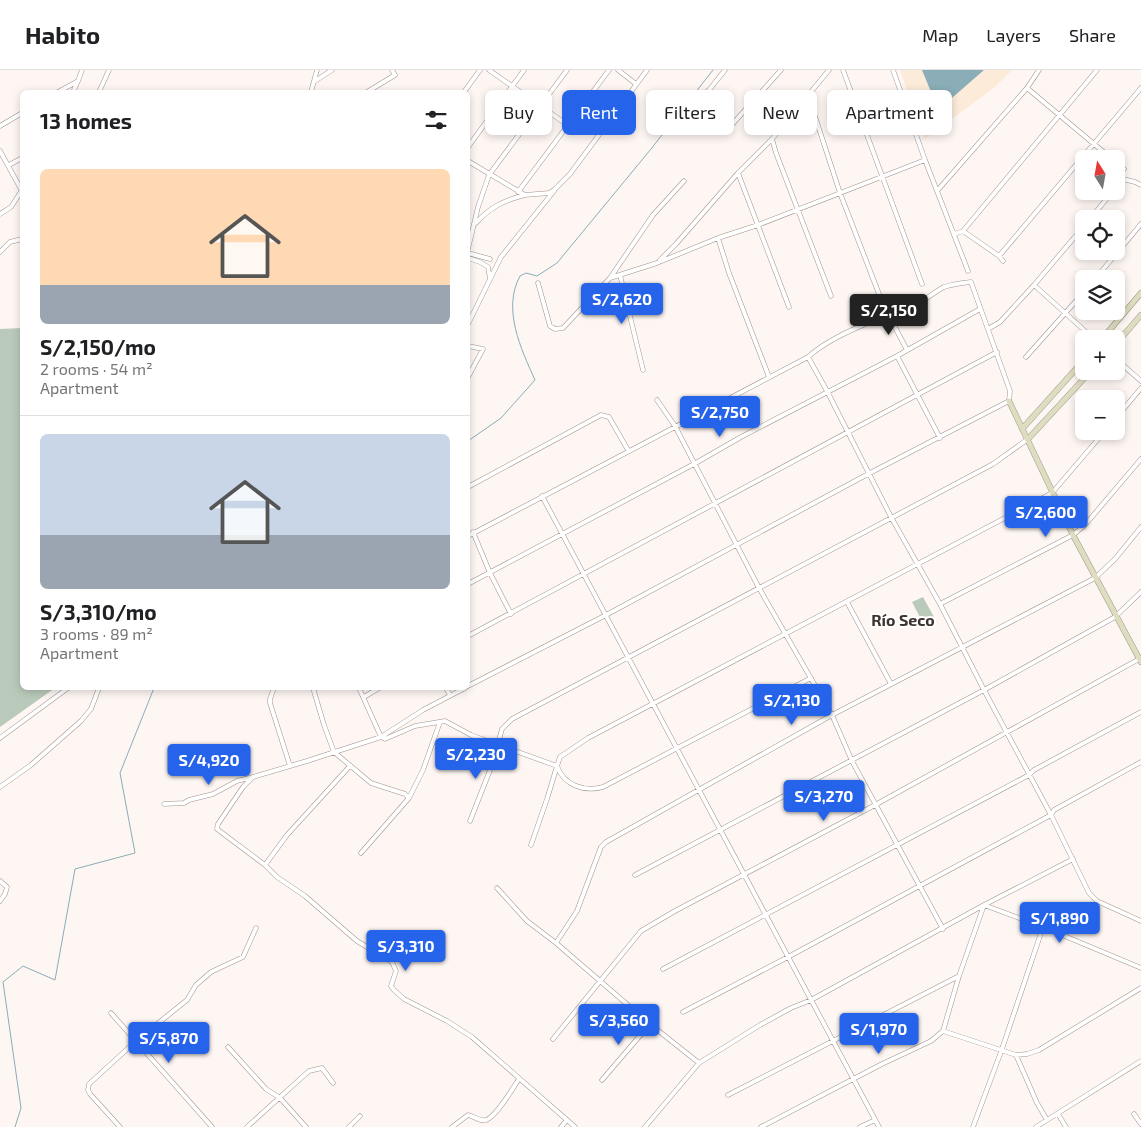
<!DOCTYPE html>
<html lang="en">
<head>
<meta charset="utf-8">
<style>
  :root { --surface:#fff; --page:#f2f2f2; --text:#202124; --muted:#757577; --line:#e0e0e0; --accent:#2563eb }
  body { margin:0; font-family:"Exo 2",sans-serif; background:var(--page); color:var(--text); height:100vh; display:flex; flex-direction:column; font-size:19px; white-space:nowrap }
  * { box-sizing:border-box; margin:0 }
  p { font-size:16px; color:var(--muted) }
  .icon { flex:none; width:28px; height:28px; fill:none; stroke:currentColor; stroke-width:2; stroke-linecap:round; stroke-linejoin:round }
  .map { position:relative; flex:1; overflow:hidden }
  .details { position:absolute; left:20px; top:20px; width:450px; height:600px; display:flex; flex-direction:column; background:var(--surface); border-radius:8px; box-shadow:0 2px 8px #0003 }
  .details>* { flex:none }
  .guide { position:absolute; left:485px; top:20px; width:475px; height:45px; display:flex; gap:10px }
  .needle { width:32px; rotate:349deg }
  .controls { position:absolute; left:1075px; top:80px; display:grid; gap:10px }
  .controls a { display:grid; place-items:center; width:50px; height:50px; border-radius:8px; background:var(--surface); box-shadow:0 2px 8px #0003; font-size:25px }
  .price { position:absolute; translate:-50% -42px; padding:0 11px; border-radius:5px; background:var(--accent); color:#fff; font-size:16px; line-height:32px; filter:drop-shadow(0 1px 2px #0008) }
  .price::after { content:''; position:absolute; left:50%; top:30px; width:15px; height:11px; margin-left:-8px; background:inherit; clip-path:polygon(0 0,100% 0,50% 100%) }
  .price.selected { background:#222; color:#fff }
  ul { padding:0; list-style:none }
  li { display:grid; align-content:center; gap:10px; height:265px; padding:0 20px }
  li+li { border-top:1px solid var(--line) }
  li span { display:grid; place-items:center; height:155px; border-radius:8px; color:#555 }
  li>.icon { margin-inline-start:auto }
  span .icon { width:90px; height:90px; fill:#fffc; stroke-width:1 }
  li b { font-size:21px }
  h2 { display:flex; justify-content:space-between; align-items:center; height:60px; padding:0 20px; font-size:21px }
  .pill { padding:0 18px; border-radius:8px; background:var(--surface); box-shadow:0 2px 8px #0003; font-size:18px; line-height:45px }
  .pill.selected { background:var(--accent); color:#fff }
  header { display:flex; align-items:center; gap:30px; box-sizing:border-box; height:70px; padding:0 25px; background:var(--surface); border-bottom:1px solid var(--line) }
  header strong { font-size:24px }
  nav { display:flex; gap:28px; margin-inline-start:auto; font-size:18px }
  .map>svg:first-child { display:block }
  .industrial { fill:#fcebd9 }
  .green { fill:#b9caba }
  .water { fill:#8aadb7 }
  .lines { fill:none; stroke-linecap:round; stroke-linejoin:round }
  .stream { stroke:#8aadb7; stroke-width:1 }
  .street-casing { stroke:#a0948f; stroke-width:5 }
  .secondary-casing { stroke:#a0948f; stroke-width:6 }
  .street { stroke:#fff; stroke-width:4 }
  .secondary { stroke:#deddbf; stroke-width:5 }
  .labels { text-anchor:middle; stroke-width:4; stroke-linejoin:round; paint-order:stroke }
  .quarter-label { font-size:16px; font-weight:bold; fill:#3d332f; stroke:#fff }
</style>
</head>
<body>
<header>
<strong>Habito</strong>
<nav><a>Map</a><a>Layers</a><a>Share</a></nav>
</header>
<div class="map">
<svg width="1141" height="1057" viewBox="0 0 1141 1057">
  <rect width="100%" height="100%" fill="#fef6f3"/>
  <!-- industrial -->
  <path class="industrial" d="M900 0H1012L996 16 925 69Z"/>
  <!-- green -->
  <path class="green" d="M22 258V618H55L0 657V259Z
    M923 527 934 547 923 553 912 532Z"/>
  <!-- water -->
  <path class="water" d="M922 0H984L945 34H936Z"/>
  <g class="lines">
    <!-- stream -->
    <path class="stream" d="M468 371 501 348 535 310C521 279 502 239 520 206L526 203 537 206 557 193 651 79 713 0
      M15 1057 21 1038 3 912 23 896 55 910 75 799 135 783 120 703 154 618"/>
    <!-- street casing -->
    <g class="street-casing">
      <path id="street" d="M489 0 569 56
        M618 0 636 14
        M843 0 922 214
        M893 0 925 90 968 201
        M315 11 332 0
        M1027 18 1112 89
        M58 22 78 11 82 0
        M73 22 78 11
        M99 22 109 0
        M311 22 317 0
        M367 22 395 5 392 0
        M464 22 480 0
        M808 25 840 123 884 237
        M692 33 709 20 725 0
        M0 56 22 43
        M728 59 781 0
        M772 69 776 83 831 226
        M468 77 524 0
        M0 81 22 121
        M468 91 525 125 549 123 554 120 570 104 647 0
        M1116 92 1124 99
        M9 95 22 88
        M738 103 789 237
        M1116 117 1123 109 1135 112 1141 115
        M937 121 1027 18 1039 0
        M518 122 609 0
        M0 144 11 137 22 120
        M1090 149 1113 121
        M476 153C490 137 505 130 525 125
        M963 161 1097 0
        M954 164 963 161 999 186 1003 191
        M718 168 729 203 769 307
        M468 179 478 137 489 105 567 0
        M0 182 10 172 22 169
        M468 183 490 189
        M999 186 1141 18
        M468 188 480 192 488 197 490 209
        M660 190 676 174 738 103 772 69 829 0
        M620 205 643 300
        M610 208 653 145 684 111
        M1095 209 1141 154
        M538 213 550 256 555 259 563 258 610 208 657 193 718 168 758 155 925 90
        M1034 215 1084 156
        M888 244 907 280
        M468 254 501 187 554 121
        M988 259 1000 252 1034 215 1094 269
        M468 276 483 279 468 307
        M897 286 940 368
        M808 287 827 321 891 447 940 534 984 620 1051 745 1089 823 1097 831 1141 851
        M1026 287 1084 222
        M1116 289 1141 311
        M657 330 675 356 759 518 832 645 852 691 943 859
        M1116 348 1141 318
        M468 417 601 345 609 347 628 380
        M542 426 879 1057
        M473 462 490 503 511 544
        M468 466 808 287C830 267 862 256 888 244 910 246 926 226 944 217 953 214 962 213 971 212L1010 321 1009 331 868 404 606 545 468 616
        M468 514 694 394 741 367 897 286 980 239
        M847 532 891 614
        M940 534 1073 465 1085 455 1141 389
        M468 566 997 282
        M274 618 270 629V633L290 696
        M313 618 324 655 334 682 371 713 405 724 409 728
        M359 618 381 667 385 669 415 656 445 651 471 665 557 696 560 687 588 668 1052 423 1105 361
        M446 618 450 625
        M465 618 423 640 381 667 307 691 253 707 243 717 218 754 217 759 265 795 277 807 305 826 357 871 392 892 396 901 391 916 394 920 404 929 447 951 472 967 575 1057
        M364 627 379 618
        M0 668 68 618
        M557 696C564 716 585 722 603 717L811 608
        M0 717 31 695 81 651 91 639 99 618
        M164 734 184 733 189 730 213 724 237 711 253 707
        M470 751 492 695 502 659 512 649 993 394 1028 369
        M531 775 547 729 557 696
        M361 783 409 728 423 700 440 652
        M265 795 287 765 350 696
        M635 805 984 620 1115 547 1141 522
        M0 811 7 817 5 824 0 831
        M497 818 527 851 556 873 650 954 699 993
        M556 873 577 841 601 777 606 772 832 645 1095 508 1115 489 1141 457
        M663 899 1029 705 1034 700 1141 642
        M683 942 788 887 1051 745 1054 740 1141 692
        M111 943 212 1057
        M943 961 959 906 984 835 1043 857 1141 898
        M553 969 641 861 675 841 875 735 1141 588
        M228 977 266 1019 280 1028 306 1057
        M1016 985 1037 1033 1047 1050 1141 991
        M602 1010 650 954
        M728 1025 959 906
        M1058 1044 1066 1057
        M1134 1044 1141 1054
        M120 1057 90 1024 88 1020 89 1014 136 971 187 930 196 915 211 902 243 887 256 858
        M247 1057 309 1001 322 998 333 1013
        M349 1057 360 1046
        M452 1057 468 1045C474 1046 480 1052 486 1050 496 1047 513 1018 519 1009
        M561 1057 567 1050
        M645 1057 699 993 760 955 791 938 811 930 984 835 1073 789
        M761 1057 882 994 931 971 943 961 1016 985 1027 984 1039 980 1141 918
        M860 1057 875 1050
        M973 1057 1002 979 1043 857
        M1036 1057 1047 1050"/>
    </g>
    <!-- secondary casing -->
    <g class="secondary-casing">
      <path id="secondary" d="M1102 269 1141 223
        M1116 274 1141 245
        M1009 331 1073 465 1141 592
        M1022 359 1084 290
        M1028 369 1091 301"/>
    </g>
    <!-- street -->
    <use href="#street" class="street"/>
    <!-- secondary -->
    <use href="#secondary" class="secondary"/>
  </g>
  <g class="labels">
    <!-- quarter labels -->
    <g class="quarter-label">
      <text x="903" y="556">Río Seco</text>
    </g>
  </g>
</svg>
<div class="controls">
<a><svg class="needle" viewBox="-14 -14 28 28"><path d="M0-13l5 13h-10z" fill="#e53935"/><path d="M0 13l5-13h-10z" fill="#757577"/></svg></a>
<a><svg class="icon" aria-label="locate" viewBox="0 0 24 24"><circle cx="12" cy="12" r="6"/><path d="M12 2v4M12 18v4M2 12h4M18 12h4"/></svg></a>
<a><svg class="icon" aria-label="layers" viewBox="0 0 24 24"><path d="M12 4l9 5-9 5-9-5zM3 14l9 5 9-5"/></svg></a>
<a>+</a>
<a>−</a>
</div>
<b class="price" style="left:622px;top:255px">S/2,620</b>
<b class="price selected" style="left:889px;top:266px">S/2,150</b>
<b class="price" style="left:720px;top:368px">S/2,750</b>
<b class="price" style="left:1046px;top:468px">S/2,600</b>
<b class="price" style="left:792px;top:656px">S/2,130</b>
<b class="price" style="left:476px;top:710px">S/2,230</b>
<b class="price" style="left:209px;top:716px">S/4,920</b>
<b class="price" style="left:824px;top:752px">S/3,270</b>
<b class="price" style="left:1060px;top:874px">S/1,890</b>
<b class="price" style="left:406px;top:902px">S/3,310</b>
<b class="price" style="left:619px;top:976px">S/3,560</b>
<b class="price" style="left:879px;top:985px">S/1,970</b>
<b class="price" style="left:169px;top:994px">S/5,870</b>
<div class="guide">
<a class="pill">Buy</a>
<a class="pill selected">Rent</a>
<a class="pill">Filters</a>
<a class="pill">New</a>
<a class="pill">Apartment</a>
</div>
<section class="details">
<h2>13 homes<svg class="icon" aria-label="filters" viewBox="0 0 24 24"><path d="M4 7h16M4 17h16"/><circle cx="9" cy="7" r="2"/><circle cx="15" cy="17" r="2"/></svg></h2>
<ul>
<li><span style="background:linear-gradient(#ffd9b3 75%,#9aa5b1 0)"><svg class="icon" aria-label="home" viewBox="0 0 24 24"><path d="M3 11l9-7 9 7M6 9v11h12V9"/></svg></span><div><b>S/2,150/mo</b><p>2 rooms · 54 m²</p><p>Apartment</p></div></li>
<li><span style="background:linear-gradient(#c9d6e8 65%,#9aa5b1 0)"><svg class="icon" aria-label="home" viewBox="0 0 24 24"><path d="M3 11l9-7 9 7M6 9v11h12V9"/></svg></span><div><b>S/3,310/mo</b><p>3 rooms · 89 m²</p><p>Apartment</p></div></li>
</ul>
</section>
</div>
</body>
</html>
